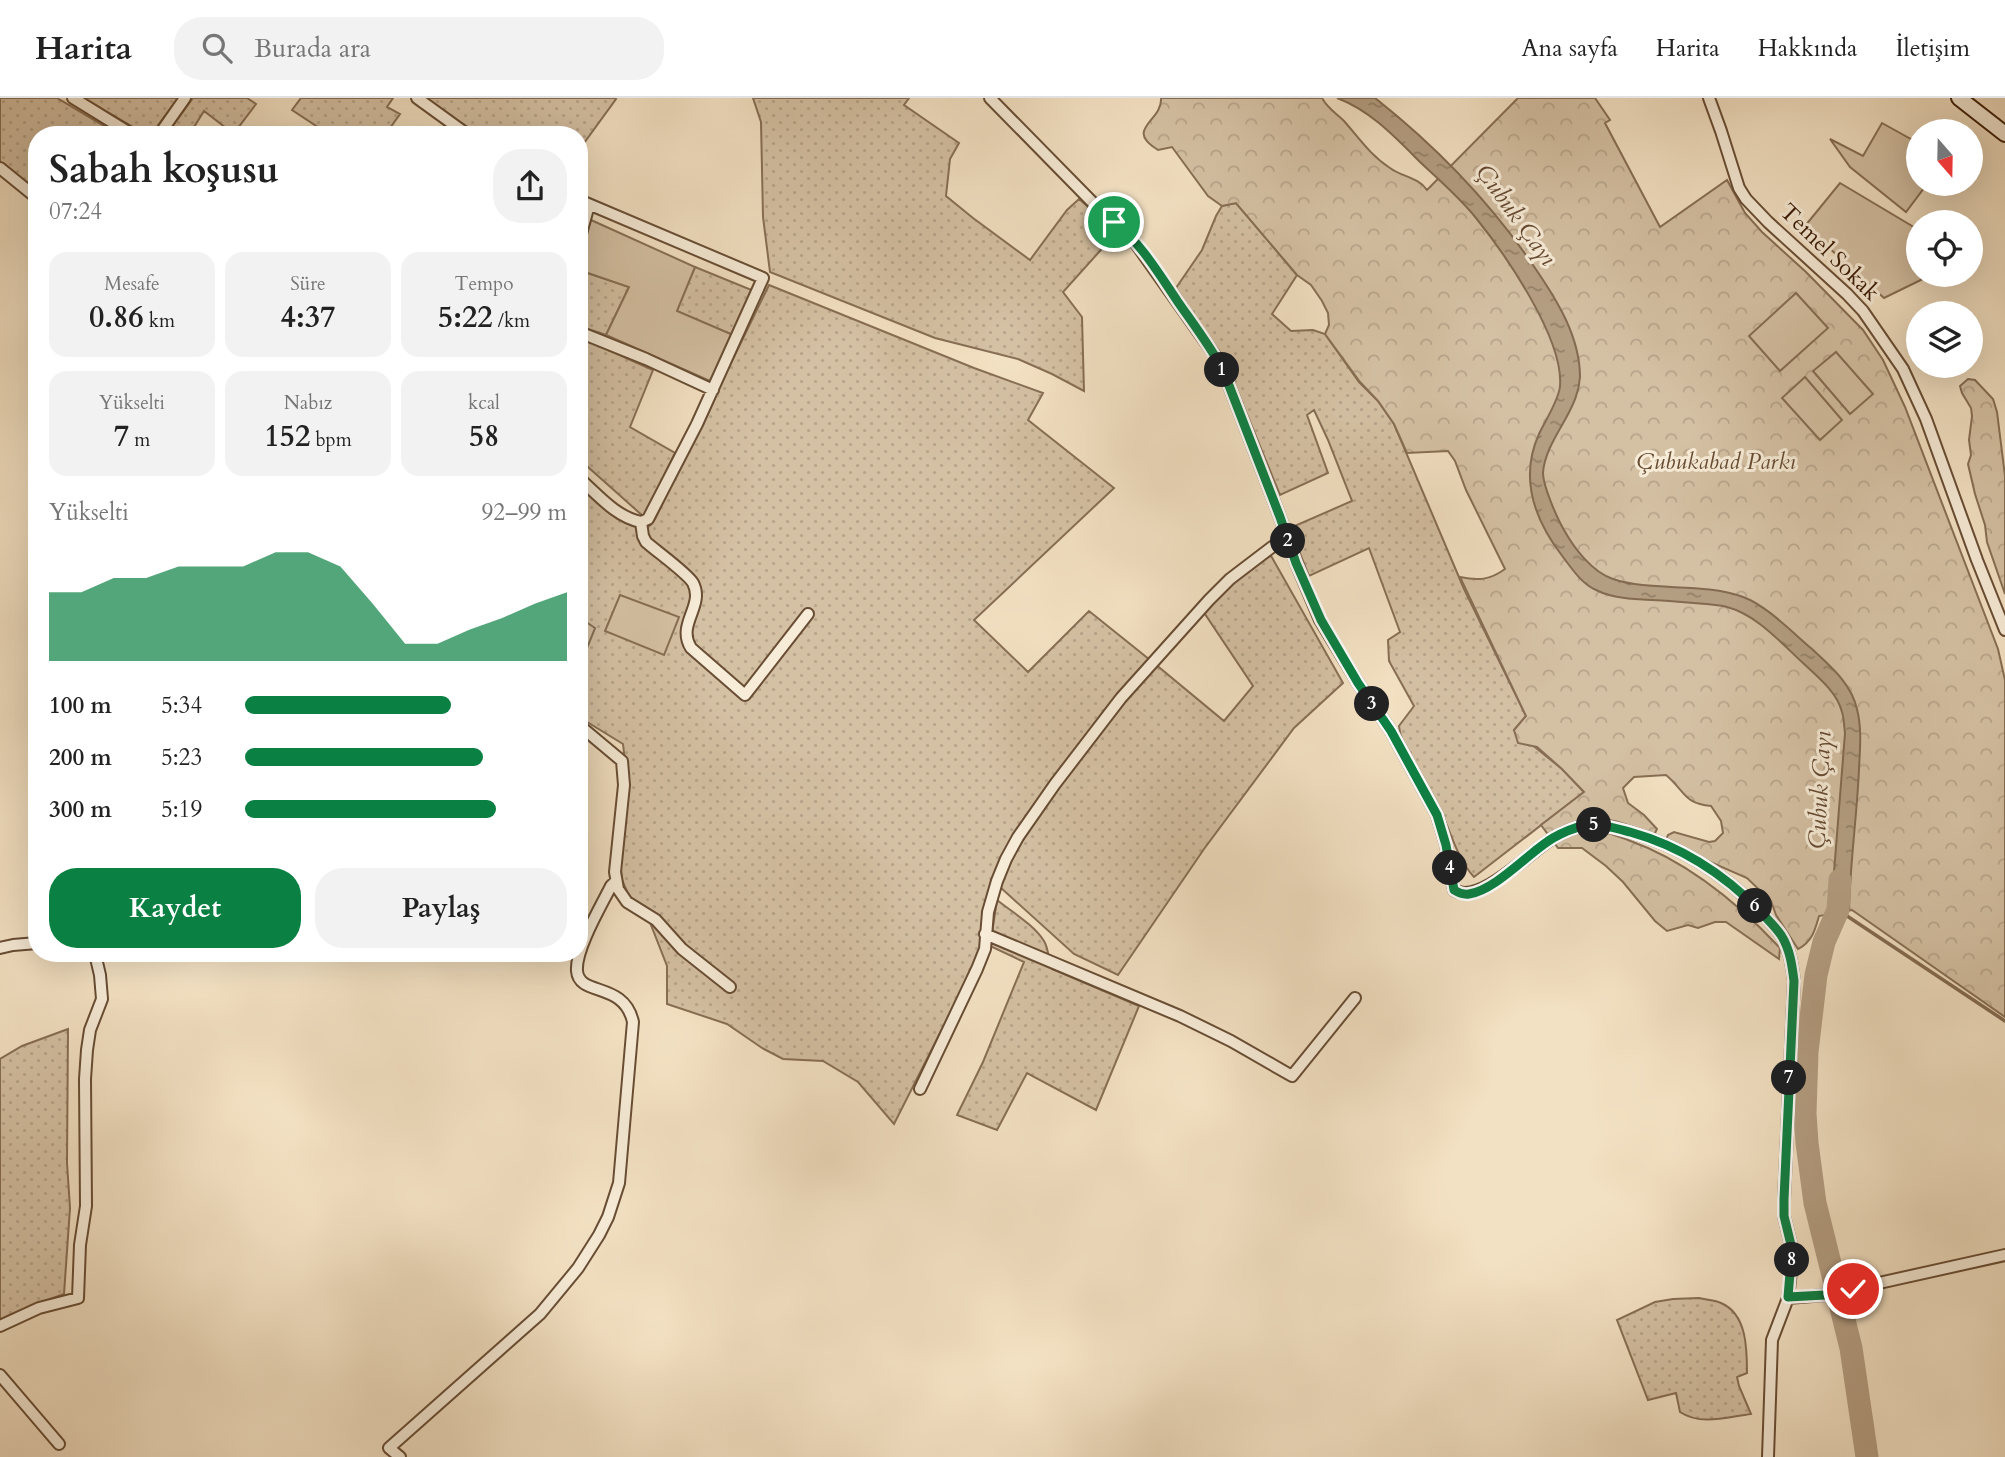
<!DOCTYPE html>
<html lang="tr">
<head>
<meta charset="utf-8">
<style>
	:root { --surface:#fff; --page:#f2f2f2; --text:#222; --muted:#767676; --line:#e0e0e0; --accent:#0b8043 }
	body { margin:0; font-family:Cardo,serif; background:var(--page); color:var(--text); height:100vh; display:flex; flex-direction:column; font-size:26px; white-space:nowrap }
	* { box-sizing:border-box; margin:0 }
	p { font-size:23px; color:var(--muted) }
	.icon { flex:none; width:38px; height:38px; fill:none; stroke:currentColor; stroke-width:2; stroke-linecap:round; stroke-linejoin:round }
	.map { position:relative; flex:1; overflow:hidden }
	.panel { position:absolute; left:28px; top:28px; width:560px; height:836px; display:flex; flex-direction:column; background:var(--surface); border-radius:28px; box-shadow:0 7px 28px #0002 }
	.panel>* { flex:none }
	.needle { width:46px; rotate:160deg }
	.tools { position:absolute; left:1906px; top:21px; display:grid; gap:14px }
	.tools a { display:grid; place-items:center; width:77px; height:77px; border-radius:50%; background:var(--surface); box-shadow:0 7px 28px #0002; font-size:35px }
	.pin { position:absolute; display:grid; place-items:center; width:60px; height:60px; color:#fff; margin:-30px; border:4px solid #fff; border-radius:50%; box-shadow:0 2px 7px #0007 }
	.km { position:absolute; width:35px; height:35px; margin:-18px; border-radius:50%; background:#222; color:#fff; font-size:19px; line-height:35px; text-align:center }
	.round { display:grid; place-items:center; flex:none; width:74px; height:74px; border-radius:28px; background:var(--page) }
	.overview { display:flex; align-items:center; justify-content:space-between; height:119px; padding:0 21px }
	h1 { font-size:38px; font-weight:700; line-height:52px }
	.metrics { display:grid; grid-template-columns:repeat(3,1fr); gap:10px; height:119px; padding:7px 21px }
	.metrics div { display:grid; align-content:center; border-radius:18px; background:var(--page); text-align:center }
	.metrics b { font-size:30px; font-weight:700 }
	.metrics small { font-size:19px; font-weight:400 }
	.metrics p { font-size:19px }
	.chart { height:196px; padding:14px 21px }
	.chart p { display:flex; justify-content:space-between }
	.chart svg { width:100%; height:126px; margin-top:7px; fill:var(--accent); opacity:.7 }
	.cta { display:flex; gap:14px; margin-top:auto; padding:14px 21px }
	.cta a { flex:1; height:80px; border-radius:28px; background:var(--accent); color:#fff; font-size:28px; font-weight:700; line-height:80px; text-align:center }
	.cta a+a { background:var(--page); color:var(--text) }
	ul { padding:0 21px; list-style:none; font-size:23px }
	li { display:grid; grid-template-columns:112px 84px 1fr; align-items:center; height:52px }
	li i { height:18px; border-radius:9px; background:var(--accent) }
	header { display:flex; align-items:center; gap:42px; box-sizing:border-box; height:98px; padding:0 35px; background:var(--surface); border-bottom:2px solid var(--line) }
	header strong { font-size:33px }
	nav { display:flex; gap:38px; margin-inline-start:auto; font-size:24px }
	.search { width:490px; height:63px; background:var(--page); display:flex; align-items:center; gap:18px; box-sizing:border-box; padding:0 24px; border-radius:28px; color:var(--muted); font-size:26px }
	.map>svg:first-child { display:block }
	.grass { fill:url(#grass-dots); stroke:#876e54; stroke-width:2 }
	.forest { fill:url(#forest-crowns); stroke:#876e54; stroke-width:2 }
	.garden { fill:#d4c0a3; stroke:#876e54; stroke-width:2 }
	.water { fill:url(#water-ripples); stroke:#836a50; stroke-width:2 }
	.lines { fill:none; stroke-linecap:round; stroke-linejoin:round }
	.stream { stroke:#836a50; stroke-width:3.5 }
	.river { stroke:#b49e82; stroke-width:23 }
	.minor-casing { stroke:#684d34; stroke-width:14 }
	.secondary-casing { stroke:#3a1c05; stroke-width:18 }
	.minor { stroke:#f7ecd8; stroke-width:10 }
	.secondary { stroke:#f7ecd8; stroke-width:14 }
	.route-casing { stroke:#fff; stroke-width:14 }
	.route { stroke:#0b8043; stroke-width:9 }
	.labels { text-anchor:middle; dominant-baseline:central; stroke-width:6; stroke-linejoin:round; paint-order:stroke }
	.street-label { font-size:23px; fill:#3a1c05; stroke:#f7ecd8 }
	.park-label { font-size:23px; font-style:italic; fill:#684d34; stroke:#f7ecd8 }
	.water-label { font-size:24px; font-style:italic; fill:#654a31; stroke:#f7ecd8 }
</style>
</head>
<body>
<header>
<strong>Harita</strong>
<div class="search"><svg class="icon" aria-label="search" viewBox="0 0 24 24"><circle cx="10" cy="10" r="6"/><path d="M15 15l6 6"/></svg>Burada ara</div>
<nav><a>Ana sayfa</a><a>Harita</a><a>Hakkında</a><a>İletişim</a></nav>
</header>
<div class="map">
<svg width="2005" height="1359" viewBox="0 0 2005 1359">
	<defs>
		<pattern id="grass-dots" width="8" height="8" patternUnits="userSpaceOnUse" patternTransform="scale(1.75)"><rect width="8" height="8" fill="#d4c0a3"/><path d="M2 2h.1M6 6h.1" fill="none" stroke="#b7a48b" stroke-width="1.8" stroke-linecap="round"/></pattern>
		<pattern id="forest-crowns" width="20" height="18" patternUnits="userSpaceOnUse" patternTransform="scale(1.75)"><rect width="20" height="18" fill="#d4c0a3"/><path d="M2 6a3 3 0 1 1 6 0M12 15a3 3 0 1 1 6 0" fill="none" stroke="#b7a48b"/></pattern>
		<pattern id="water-ripples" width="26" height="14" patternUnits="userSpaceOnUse" patternTransform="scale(1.75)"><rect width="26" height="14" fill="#b49e82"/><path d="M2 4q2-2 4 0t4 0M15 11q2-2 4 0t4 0" fill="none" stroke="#938068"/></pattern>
	</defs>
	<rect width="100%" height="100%" fill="#f3e1c3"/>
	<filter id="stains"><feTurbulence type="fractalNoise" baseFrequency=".00286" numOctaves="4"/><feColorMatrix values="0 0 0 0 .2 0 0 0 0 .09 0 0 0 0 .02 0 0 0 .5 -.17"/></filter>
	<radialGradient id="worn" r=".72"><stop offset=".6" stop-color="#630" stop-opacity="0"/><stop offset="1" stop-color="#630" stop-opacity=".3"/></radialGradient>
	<path class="grass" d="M0,0H57L119,37H37V93L0,64Z
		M83,0H178L151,37H147Z
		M193,0H247L256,6L235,34L238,37H222L226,30L204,13L189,37H166Z
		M301,0H393L387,9L400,16L385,37H330L292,12Z
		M425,0H614L616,1L579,52V37H479Z
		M753,0H909L904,7L959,45L950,61L946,98L973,120L1030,162L1067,112L1079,101L1112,129L1108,144L1063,194L1082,219L1084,293L1052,276L1018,261L935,240L770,174L763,119L761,24Z
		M1236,105L1297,177L1272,216L1291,233L1313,232L1325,236L1359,284L1378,303L1394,326L1464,491L1526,618L1514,632L1562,671L1584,694L1474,779C1458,762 1452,737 1442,716C1429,691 1402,656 1399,628L1414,608L1389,563L1388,542L1400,534L1369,450L1309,478L1290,430L1352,403L1328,342L1314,312L1307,317L1328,375L1280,397L1226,265L1176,190L1202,152L1216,118L1222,108Z
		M695,169L754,193L733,237L676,213Z
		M579,172L629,189L606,237L579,228Z
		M769,187L974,270L1043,295L1028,322L1114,390L974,522L1028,574L1089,513L1150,562L1001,763L980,856L894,1026L858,984L823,963L783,961L762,950L727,926L667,906V868L649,822L629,798L622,782L620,760L627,680L623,646L579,619V385C591,396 631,438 648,429C650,428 653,424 655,421Z
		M579,239L653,272L630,329L675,355L644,419L579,361Z
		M1270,456L1343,585L1294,630L1204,751L1118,877L1074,856L1000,789C1017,744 1046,707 1074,669C1100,634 1126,599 1155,566L1224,623L1253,588L1203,513L1228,486Z
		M997,802C1012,814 1034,827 1044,843C1049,851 1048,862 1052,871L1139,908L1096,1012L1027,975L997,1032L957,1017L983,964L1024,864L990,848Z
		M68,931L67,1065L70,1110L64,1196L42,1204L0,1224V961L22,948Z
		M1699,1200C1706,1202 1715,1202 1721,1205C1747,1216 1747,1251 1747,1275L1737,1279L1739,1288L1751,1316C1727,1319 1701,1328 1680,1314L1676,1295L1648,1302L1617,1222L1655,1204L1673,1201Z"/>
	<path class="forest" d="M1161,0H1322C1328,11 1336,15 1344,23C1359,40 1371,58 1390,70C1402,79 1418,79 1427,92L1518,0H1595L1610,22L1605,25L1660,129L1727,82L1745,115L1762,134L1806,174L1863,232L1883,262L1905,309L1998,551L2005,582V919L1852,812L1819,818C1815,832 1812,844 1798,851L1776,817L1771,803L1747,780L1665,744L1668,737L1674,734L1709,744L1715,743L1723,735L1721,723L1711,708C1684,706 1685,693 1666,677L1634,679L1623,690L1628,705L1644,717L1657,731L1654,737C1629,728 1604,714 1578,726C1572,729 1566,737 1561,742C1569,738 1577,733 1586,732C1600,731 1614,737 1628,742C1687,763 1738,805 1780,850L1779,861L1726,824H1715L1698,830L1688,827L1667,833L1655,823L1623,784L1606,768L1582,750H1558L1541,727L1584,694L1562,671L1537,649L1518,645L1514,632L1526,618L1460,479C1478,483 1490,482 1505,471L1466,392L1455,363L1448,353L1407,355L1394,326L1378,303L1360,284L1325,236L1329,227L1328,215L1322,203L1311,187L1297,177L1236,105L1222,108L1208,98L1172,49L1158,52C1123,31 1163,23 1161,0Z
		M1968,281L1975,282L1993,301L1997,314L2005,378V496L1987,444L1985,427L1975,396L1968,366L1971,357L1969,342L1972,318L1971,310L1962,295L1960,288Z"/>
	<path class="garden" d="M1882,25L1918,45V86H1927L1906,114L1850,69L1830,41L1863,58Z
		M1840,85L1912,128L1918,136V177H1931L1884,200L1805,128Z
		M591,122L695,169L677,213L733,237L710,283L606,237L629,189L579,172V158Z
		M1796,195L1828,230L1780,273L1749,238Z
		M1836,254L1873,296L1850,316L1813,273Z
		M1805,279L1842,322L1820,342L1782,300Z
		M620,497L679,519L664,557L605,533Z
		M579,519L595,530L581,565L579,564Z"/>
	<path class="water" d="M1337,0H1375C1437,49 1491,105 1535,170C1557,202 1580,239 1580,279C1579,295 1573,307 1566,320C1557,336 1544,356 1543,375C1543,388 1557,420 1564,432C1574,450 1592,474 1613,481C1652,494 1702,484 1743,499C1766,507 1793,535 1812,551C1831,569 1851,585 1857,611C1862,631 1860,650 1859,671C1857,718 1850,765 1849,812H1831L1845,635C1844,628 1844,620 1842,614C1837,594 1817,578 1803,565C1780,544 1757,517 1727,509C1720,507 1713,507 1706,506C1694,505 1681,504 1669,503C1645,501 1618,503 1596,492C1582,486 1572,471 1563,459C1535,423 1519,380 1539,336C1545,323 1559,302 1560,288C1564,241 1505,156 1476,120C1460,100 1439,82 1420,64C1396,40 1370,12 1337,0Z"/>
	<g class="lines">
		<path class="stream" d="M1838,812L2005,923"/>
		<path class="river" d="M1840,782L1838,812L1824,844L1816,877L1807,954L1805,1015L1807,1045L1815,1105L1851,1250L1867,1359"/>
		<g class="minor-casing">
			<path id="minor" d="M73,0L133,37
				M417,0L468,37
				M990,0L1099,111L1134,143L1214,256L1223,272L1280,419L1296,465L1320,522L1358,585L1391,633L1437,717L1446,747L1454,792C1479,808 1531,753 1553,740C1562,735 1573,730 1583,728C1598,725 1615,730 1630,734C1680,748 1723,775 1760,813C1767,821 1775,828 1781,837C1790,851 1792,867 1794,883L1784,1101V1118L1792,1151V1164L1788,1200L1772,1242L1768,1359
				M1709,0L1721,33L1739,90L1746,101L1768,124L1847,196L1863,213L1903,271L1926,321L1977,462L2005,532
				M159,37L185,0
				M0,70L37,100
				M579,102L763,180L697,326L648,421L641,424
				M579,143L589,107
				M579,234L646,261L713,292
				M579,380C598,397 616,419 641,424
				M641,424L643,438L646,444C656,453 687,475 693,485C705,508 676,526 691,550L745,597L808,516
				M579,627L622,663L624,687L615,774L618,791L627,804L656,822L682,851L730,889
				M985,836L1180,918L1231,943L1292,978L1355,900
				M0,850L13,847L37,845
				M920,991L977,871L985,851L988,814L997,783L1006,761L1018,739L1055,686L1121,600L1209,502L1230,481L1272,449
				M1788,1200L1825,1197L2005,1157
				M0,1228L39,1210L78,1200L80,1147L86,1108L85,981L87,952L90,932L102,901L100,877L95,856
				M0,1277L59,1346
				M400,1359L389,1350L540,1216L578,1170L599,1137L608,1119L619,1085L633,924C624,883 579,899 577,873C575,852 601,808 611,788L616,783"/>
		</g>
		<g class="secondary-casing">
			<path id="secondary" d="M1959,0L2005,36"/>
		</g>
		<use href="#minor" class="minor"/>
		<use href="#secondary" class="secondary"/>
	</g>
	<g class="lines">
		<g class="route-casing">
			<path id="route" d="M1114,124C1141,145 1159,176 1178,204C1194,227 1210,248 1223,272L1280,419L1296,465L1321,522L1358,585L1391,633L1437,717L1446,747L1454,792C1459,795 1463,797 1469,796C1496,792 1529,754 1553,740C1562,735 1573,730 1583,728C1598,725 1615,730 1630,734C1680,748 1723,775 1760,813C1767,821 1775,828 1781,837C1790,851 1792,867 1794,883L1784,1101V1118L1792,1151L1788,1199L1825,1197L1853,1191"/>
		</g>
		<use href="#route" class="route"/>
	</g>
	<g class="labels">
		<g class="street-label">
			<text transform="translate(1830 154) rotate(44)">Temel Sokak</text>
		</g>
		<g class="park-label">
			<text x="1716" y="363">Çubukabad Parkı</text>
		</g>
		<g class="water-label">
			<text transform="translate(1516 117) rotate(54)">Çubuk Çayı</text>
			<text transform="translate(1820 692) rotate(-87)">Çubuk Çayı</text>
		</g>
	</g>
	<rect width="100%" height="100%" filter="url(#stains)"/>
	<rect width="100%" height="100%" fill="url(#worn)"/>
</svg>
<div class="tools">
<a><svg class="needle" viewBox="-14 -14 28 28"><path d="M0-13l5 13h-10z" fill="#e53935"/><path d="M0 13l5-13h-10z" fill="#767676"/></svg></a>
<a><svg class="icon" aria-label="locate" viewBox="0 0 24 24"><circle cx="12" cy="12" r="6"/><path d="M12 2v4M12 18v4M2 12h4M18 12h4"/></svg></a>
<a><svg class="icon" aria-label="layers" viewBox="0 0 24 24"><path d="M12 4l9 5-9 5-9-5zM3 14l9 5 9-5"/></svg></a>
</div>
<div class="pin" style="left:1114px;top:124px;background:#1e9e55"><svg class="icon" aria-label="arrive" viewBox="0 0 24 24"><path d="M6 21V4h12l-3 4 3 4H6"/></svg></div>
<div class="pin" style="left:1853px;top:1191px;background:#d93025"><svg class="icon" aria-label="check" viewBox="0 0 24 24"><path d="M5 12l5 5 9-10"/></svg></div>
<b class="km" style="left:1222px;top:272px">1</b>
<b class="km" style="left:1288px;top:443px">2</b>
<b class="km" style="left:1372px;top:606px">3</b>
<b class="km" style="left:1450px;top:770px">4</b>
<b class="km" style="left:1594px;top:727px">5</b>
<b class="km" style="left:1755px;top:808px">6</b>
<b class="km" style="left:1789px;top:980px">7</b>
<b class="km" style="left:1792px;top:1162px">8</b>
<section class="panel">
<div class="overview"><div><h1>Sabah koşusu</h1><p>07:24</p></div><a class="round"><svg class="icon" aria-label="share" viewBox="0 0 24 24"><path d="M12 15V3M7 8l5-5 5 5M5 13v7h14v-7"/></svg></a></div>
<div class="metrics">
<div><p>Mesafe</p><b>0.86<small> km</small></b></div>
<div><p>Süre</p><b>4:37</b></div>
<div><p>Tempo</p><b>5:22<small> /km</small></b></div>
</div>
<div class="metrics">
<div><p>Yükselti</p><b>7<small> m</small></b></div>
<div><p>Nabız</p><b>152<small> bpm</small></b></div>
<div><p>kcal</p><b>58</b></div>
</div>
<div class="chart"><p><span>Yükselti</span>92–99 m</p>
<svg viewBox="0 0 160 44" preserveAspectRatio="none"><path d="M0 44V20L10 20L20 15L30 15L40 11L50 11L60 11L70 6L80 6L90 11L100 24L110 38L120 38L130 33L140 29L150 24L160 20V44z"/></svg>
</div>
<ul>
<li><b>100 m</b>5:34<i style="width:64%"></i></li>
<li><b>200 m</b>5:23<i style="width:74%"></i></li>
<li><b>300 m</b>5:19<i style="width:78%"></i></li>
</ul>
<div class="cta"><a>Kaydet</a><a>Paylaş</a></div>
</section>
</div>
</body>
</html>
